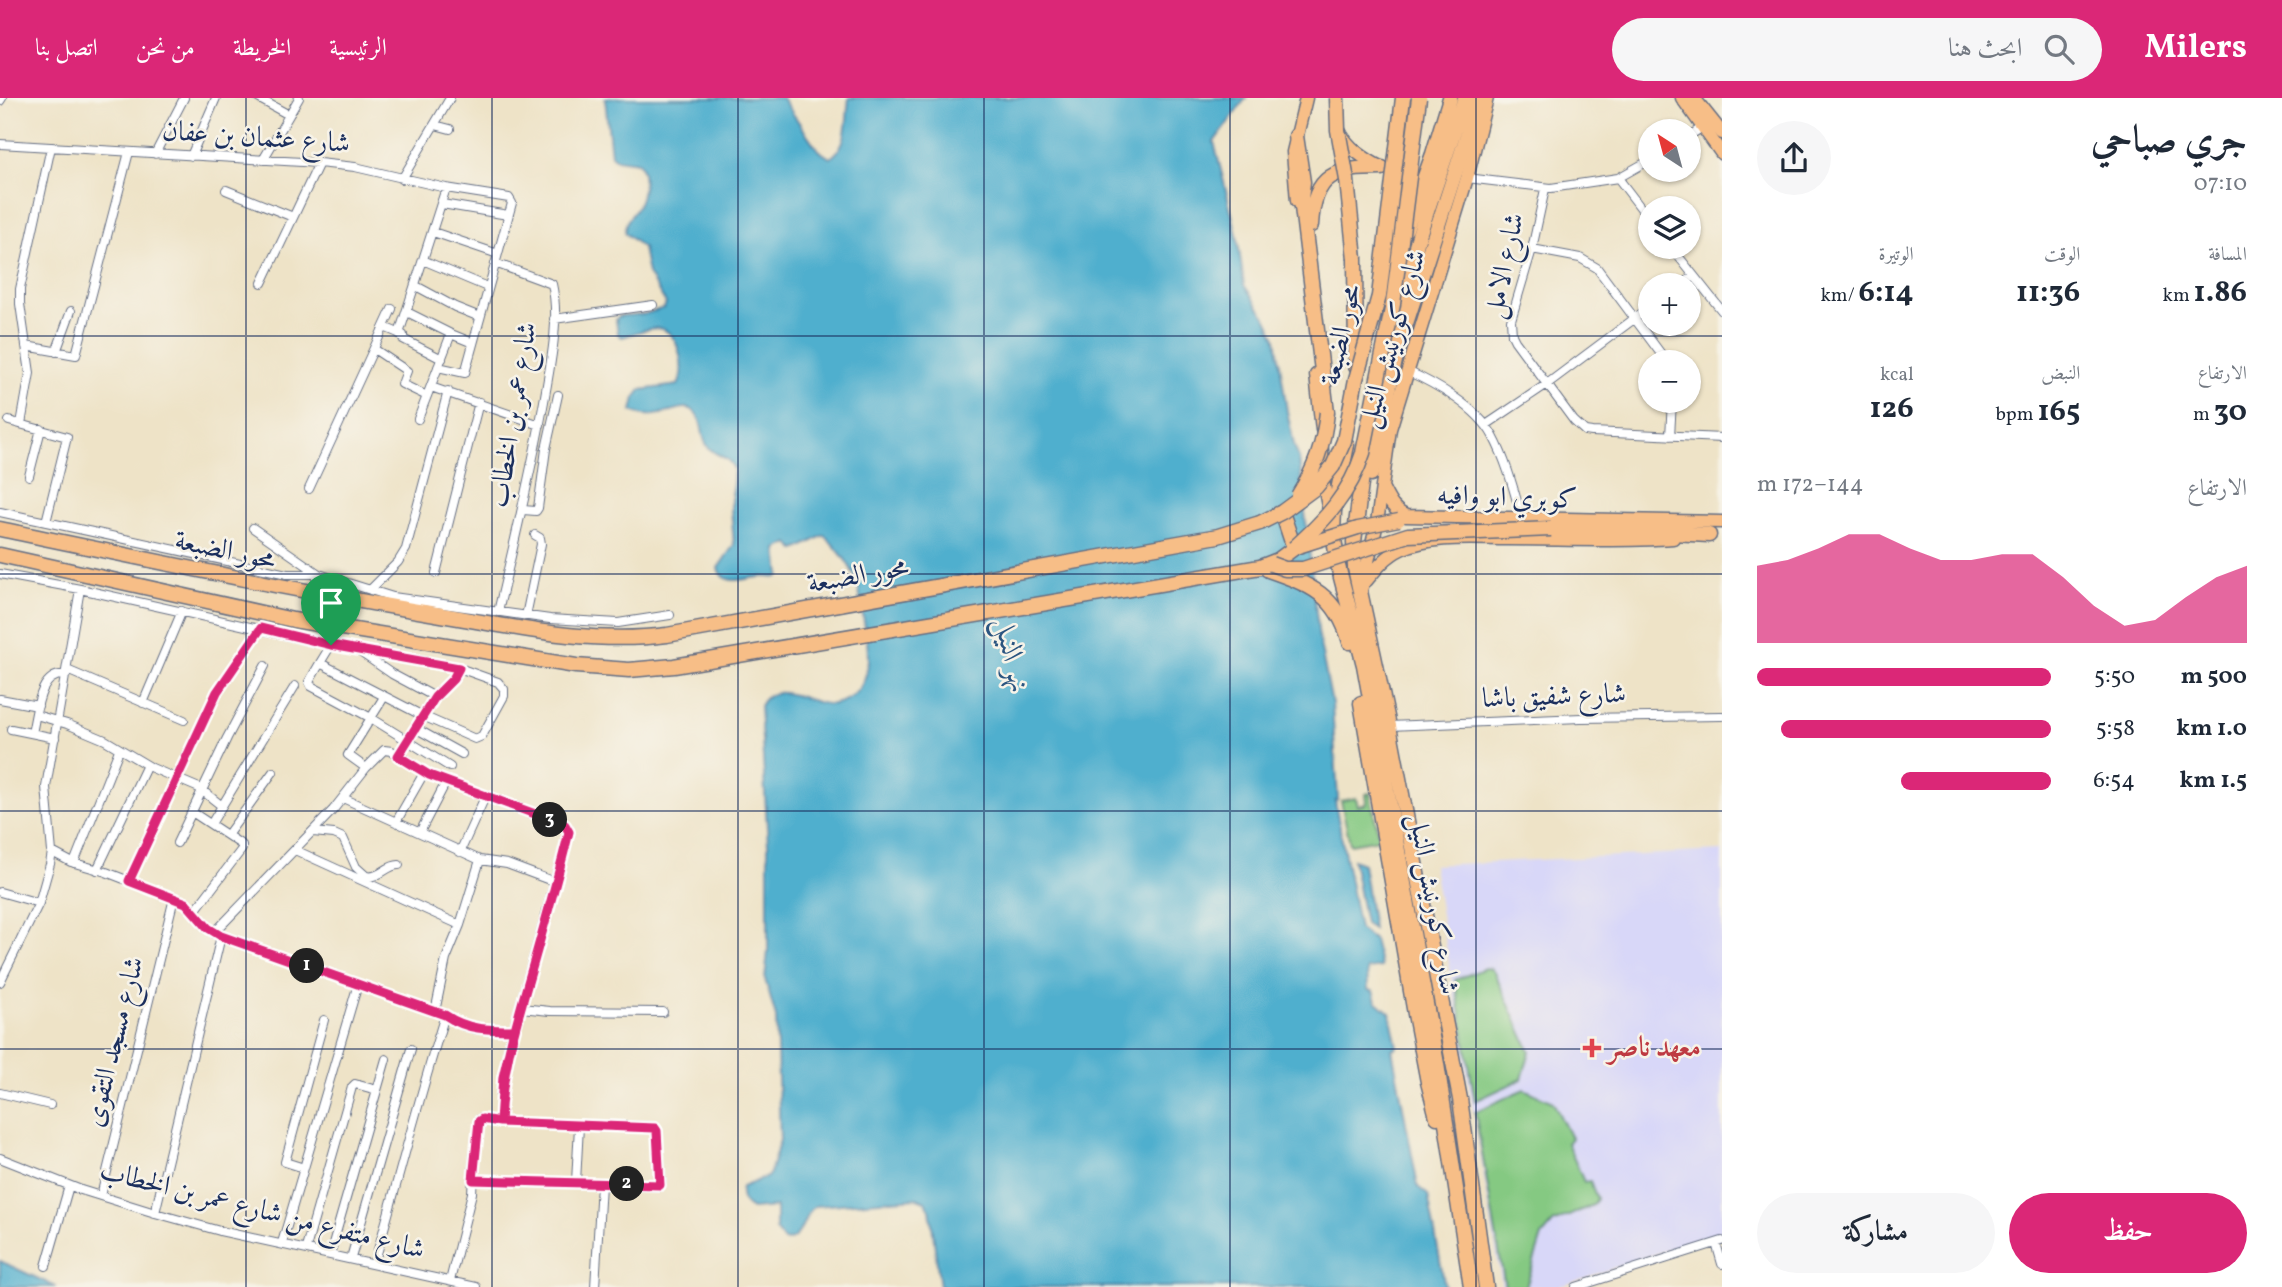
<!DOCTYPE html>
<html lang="ar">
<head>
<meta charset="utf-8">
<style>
	:root { --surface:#fff; --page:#f6f6f7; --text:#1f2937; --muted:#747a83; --accent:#db2777 }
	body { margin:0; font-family:Vollkorn,Amiri,serif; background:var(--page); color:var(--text); direction:rtl; height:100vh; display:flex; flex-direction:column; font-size:26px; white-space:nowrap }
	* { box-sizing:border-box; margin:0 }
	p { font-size:23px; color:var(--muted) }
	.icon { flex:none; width:38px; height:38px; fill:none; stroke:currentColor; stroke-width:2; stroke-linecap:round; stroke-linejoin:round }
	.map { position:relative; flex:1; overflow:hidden; direction:ltr }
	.drawer { display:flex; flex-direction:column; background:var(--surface); width:560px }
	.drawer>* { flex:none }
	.needle { width:46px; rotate:324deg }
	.buttons { position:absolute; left:1638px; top:21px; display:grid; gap:14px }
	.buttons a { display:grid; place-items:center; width:63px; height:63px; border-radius:50%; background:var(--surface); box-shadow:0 2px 5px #0004; font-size:35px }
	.pin { position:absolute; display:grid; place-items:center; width:60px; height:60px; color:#fff; margin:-72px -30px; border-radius:50% 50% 50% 0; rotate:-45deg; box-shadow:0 0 7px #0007 }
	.pin .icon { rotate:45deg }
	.km { position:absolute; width:35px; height:35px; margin:-18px; border-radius:50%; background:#222; color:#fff; font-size:19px; line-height:35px; text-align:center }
	.round { display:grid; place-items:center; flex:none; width:74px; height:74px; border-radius:37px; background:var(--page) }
	.summary { display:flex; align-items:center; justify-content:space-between; height:119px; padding:0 35px }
	h1 { font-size:38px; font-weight:700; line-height:52px }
	.figures { display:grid; grid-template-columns:repeat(3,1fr); gap:10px; height:119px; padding:7px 35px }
	.figures div { display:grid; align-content:center }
	.figures b { font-size:30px; font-weight:700 }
	.figures small { font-size:19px; font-weight:400 }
	.figures p { font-size:19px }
	.chart { height:196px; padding:14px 35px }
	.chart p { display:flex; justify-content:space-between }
	.chart svg { width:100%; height:126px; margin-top:7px; fill:var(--accent); opacity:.7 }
	.cta { display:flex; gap:14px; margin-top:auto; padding:14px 35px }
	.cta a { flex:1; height:80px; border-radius:42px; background:var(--accent); color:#fff; font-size:28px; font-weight:700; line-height:80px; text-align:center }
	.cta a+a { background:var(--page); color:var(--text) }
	ul { padding:0 35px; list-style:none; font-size:23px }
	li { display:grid; grid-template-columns:112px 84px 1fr; align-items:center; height:52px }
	li i { height:18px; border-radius:9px; background:var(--accent) }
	header { display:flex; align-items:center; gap:42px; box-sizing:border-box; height:98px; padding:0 35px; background:var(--accent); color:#fff }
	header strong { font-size:33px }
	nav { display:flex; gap:38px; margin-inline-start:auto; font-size:24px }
	.search { width:490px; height:63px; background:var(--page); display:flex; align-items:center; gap:18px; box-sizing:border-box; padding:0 24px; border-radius:38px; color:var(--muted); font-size:26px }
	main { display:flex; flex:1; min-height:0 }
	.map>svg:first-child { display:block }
	.built { fill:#d8d7f8 }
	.green { fill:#85c982; stroke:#507c70; stroke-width:2 }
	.water { fill:#50afce; stroke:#366f96; stroke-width:2 }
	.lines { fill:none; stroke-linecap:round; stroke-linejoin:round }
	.street-casing { stroke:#656e83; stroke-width:10 }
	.primary-casing { stroke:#656e83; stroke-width:15 }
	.highway-casing { stroke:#656e83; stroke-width:17 }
	.street { stroke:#fff; stroke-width:8 }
	.primary { stroke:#f7be87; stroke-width:12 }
	.highway { stroke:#f7be87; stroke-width:14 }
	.primary-bridge-casing { stroke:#656e83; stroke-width:15; stroke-linecap:butt }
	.highway-bridge-casing { stroke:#656e83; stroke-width:17; stroke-linecap:butt }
	.primary-bridge { stroke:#f7be87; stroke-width:12 }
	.highway-bridge { stroke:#f7be87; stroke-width:14 }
	.route-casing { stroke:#fff; stroke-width:14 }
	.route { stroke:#db2777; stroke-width:9 }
	.grid { fill:none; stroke:#1b2f5e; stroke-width:2; stroke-opacity:0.55 }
	.health-dot { fill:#e0444e; stroke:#f7f3e8; stroke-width:2.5 }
	.labels { text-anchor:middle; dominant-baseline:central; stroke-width:5; stroke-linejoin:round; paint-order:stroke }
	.street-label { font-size:28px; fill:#1b2f5e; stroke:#f7f3e8 }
	.health-label { font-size:28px; font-weight:bold; fill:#be3a42; stroke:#f7f3e8; text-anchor:start }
	.water-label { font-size:30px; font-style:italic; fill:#2b5580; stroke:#f7f3e8 }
</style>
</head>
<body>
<header>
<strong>Milers</strong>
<div class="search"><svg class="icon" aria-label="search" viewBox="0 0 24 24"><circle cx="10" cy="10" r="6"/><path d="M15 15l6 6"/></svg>ابحث هنا</div>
<nav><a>الرئيسية</a><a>الخريطة</a><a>من نحن</a><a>اتصل بنا</a></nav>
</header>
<main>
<section class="drawer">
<div class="summary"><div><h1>جري صباحي</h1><p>07:10</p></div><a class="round"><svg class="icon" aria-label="share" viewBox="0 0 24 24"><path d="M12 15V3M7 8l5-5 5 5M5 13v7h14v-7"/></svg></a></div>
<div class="figures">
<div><p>المسافة</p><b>1.86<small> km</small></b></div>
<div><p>الوقت</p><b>11:36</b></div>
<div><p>الوتيرة</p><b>6:14<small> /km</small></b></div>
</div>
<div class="figures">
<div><p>الارتفاع</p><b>30<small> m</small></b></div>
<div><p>النبض</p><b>165<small> bpm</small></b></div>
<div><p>kcal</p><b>126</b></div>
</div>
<div class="chart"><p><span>الارتفاع</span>144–172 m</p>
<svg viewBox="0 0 160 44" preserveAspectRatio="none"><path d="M0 44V17L10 15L20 11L30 6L40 6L50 11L60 15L70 15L80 13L90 13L100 21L110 31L120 38L130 36L140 28L150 21L160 17V44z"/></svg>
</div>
<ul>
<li><b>500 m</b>5:50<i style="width:100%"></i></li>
<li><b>1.0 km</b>5:58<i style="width:92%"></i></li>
<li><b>1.5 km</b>6:54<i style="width:51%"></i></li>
</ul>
<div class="cta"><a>حفظ</a><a>مشاركة</a></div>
</section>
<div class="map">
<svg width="1722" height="1189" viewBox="0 0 1722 1189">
	<rect width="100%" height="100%" fill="#f7f3e8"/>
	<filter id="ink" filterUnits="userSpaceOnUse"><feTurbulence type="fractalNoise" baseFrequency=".0143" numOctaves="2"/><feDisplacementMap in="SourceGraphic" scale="14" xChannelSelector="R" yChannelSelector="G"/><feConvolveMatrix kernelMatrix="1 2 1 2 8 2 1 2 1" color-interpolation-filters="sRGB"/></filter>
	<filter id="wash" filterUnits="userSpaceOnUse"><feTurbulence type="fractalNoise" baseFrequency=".00686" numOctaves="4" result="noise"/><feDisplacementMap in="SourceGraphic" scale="28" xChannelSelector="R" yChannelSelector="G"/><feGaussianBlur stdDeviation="1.57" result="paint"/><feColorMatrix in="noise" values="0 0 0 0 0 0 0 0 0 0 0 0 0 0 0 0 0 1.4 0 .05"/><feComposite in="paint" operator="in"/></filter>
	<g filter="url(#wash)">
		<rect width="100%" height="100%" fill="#eee3c7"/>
		<path class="built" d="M1722,753V1133L1558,1189H1502L1433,767Z"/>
		<path class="green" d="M1370,695L1379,741L1350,746L1341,703L1356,700L1358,708L1367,706L1366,696Z
			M1485,870L1491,871L1495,876L1530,953L1522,981L1475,1003L1455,882Z
			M1524,991L1553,1004L1571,1040L1567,1045L1584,1084L1590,1083L1597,1101L1593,1107L1553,1125L1542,1138L1526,1189H1505L1475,1014Z"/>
		<path class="water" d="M605,0H782L818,52L830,60C849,49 846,20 849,0H1246L1214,44L1237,137L1244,187L1267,221L1276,240L1287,313L1294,347L1299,361L1319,541L1332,606L1338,702L1335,703L1338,721L1359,831L1374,842L1381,869L1367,871L1368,892L1373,893L1376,903L1390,915L1397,949L1392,951L1418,1089L1428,1097L1445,1189H940L930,1111L925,1103L917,1100L815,1108C801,1118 804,1142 784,1143L776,1132V1109L752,1111C742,1106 739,1099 742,1089L767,1079L770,1075L780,1042L776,919L765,881L768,853V747L760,608C776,576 815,613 838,605C879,593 868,545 862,513C860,503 860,490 856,481C850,466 836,449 824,437L798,451L795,452L789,445L777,451L780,477L777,479C771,480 765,478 759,479C744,480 723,489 718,470L734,447L731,410L734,371C729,358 718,359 709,350C699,340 706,320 691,311C679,305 655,326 632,313L635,300L641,292L678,287C686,273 680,237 662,231C651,228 633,236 622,239L618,236L616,222L619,218L645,216L664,210L666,205L648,176L643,150L625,135C624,123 632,118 637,109C644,96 647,75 638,64L616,61L611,57Z
			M1353,762L1363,766L1373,831L1365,826Z
			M0,1163L56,1189H0Z"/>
	</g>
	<g filter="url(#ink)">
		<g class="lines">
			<g class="street-casing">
				<path id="street" d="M258,0L289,17
					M0,3L2,0
					M435,27L450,31
					M1689,38L1703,29
					M0,46L319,65L355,69L446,90L509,100L512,105L465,275L438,269
					M155,56L184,0
					M191,58L216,0
					M263,62L299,0
					M1467,80L1551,90L1618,80L1650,62
					M1618,80L1650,122
					M402,81L450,0
					M1545,91L1532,151L1511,222L1512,237L1515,243L1574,323L1585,333L1592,334L1722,340
					M226,92L293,119
					M442,106L508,117
					M433,134L498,156
					M1671,149L1722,213
					M1532,151L1580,160L1597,170L1667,264
					M425,163L487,189
					M495,165L552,186C560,221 551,263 545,298C532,371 515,442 498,514
					M262,185L319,65
					M1681,187L1694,178
					M416,188L455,209L480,219
					M407,214L451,236L473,245
					M554,221L653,207
					M384,229L403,237V241L442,261
					M399,236L446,90
					M26,248L76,257L129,54
					M374,251L407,273L402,286L427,298
					M56,254L71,213
					M1407,273C1436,286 1477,309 1493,338C1507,364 1514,393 1522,421
					M431,289L540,327
					M418,321L451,236
					M9,323L67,339L46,424
					M21,326L30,275L20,206V191L51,49
					M1486,327L1547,286L1650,209
					M1670,338L1672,303
					M29,378L41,331
					M309,391L392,211
					M523,412L536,413L538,410L546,351L558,297
					M0,414L287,476H316
					M253,430L319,476L393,499L550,521L618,525L670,517
					M436,475L479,304
					M0,476L80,491L331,547L459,570L498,584L504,591V598L482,638L475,641L423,618L320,565L331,547
					M370,492L398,464L406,451L448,293
					M526,518L541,446L540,440L535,437
					M357,552L392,576L435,599
					M320,565L309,584L311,588L371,620L450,669
					M67,572L184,622
					M0,601L38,608
					M143,605L182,513
					M36,617L67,626L105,642L152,670L199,690L222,708
					M1389,628L1581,620L1722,618
					M415,630L462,656
					M11,631L55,640
					M32,635C37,615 38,574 66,577
					M398,658L435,599L453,581L459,570
					M366,670L348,657L384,599
					M343,700L480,762L507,766L555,784
					M192,714L242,747V751L194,814
					M396,724L424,675
					M211,726L295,588
					M313,734L334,736L343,740L356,769L366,778C380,781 386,767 399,767
					M420,734L446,684
					M228,736L273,674
					M177,745L227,640L265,568
					M295,752L460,827L446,861L435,914
					M52,754L71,764L106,774L186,805L208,830L221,838L445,917L465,928L476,931L514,932
					M460,754L485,699
					M74,765L119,652
					M97,772L147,667
					M129,783L217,594L261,530
					M0,794L39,805
					M460,827L480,762
					M214,835L333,712L366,670L384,652L392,653L429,677L564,727L568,731V737L509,949L501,994V1024
					M0,884L39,805L50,766L52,754L46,689L80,491
					M521,910L550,913L663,914
					M0,995L50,1007
					M0,1060L81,1092L155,1115L220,1133L476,1189
					M304,1070L285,1064L324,922
					M576,1084L579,1028
					M101,1098L174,800
					M155,1115L221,838
					M282,1145L358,886
					M1716,1145L1722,1166
					M306,1150L352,989L355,986L377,992
					M330,1156L386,961
					M351,1160L411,951
					M374,1166C398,1083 419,999 445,917
					M46,1168L69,1088
					M450,1183L472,1095L474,1061L480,1021L535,1026L653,1029L657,1033L661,1085L659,1088L473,1082
					M595,1189L601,1086
					M1576,1189L1722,1143"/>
			</g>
			<g class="primary-casing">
				<path id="primary" d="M1682,0L1722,56
					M1694,0L1722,35
					M1339,32C1347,50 1365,61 1382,70
					M1297,103L1293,54L1306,0
					M1316,277L1322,332
					M1322,351L1323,383L1331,423
					M1383,391C1389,403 1393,412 1406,418L1722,424
					M1366,483C1376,471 1386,458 1401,451C1433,437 1474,441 1507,441C1563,441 1618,444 1673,440
					M1360,497L1377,425L1390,331L1467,80L1487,0"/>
			</g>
			<g class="highway-casing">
				<path id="highway" d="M1296,38L1303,84L1301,101L1327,314
					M1311,127C1314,75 1336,70 1382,70
					M1406,131L1433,56L1450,0
					M1355,161L1356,268
					M1391,241L1419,137L1465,0
					M1347,347L1334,413L1333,434L1338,468L1364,567L1413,835L1437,966L1471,1189
					M1364,360L1354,444L1355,470L1389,628L1460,1001L1486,1189
					M1371,376L1397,253L1471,26L1475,0
					M0,431C145,461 290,492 436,516C514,529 589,547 667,537L1218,438L1260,425
					M1551,431H1599L1709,437
					M0,457L293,522L576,568L629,572L674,568L1260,469L1278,462L1294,450L1282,414
					M1268,472C1311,487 1336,496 1350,544
					M1361,605L1415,916L1428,984L1437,1019"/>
			</g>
			<use href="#street" class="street"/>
			<use href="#primary" class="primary"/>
			<use href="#highway" class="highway"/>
			<g class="primary-bridge-casing">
				<path id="primary-bridge" d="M1295,450L1358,430L1399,422"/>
			</g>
			<g class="highway-bridge-casing">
				<path id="highway-bridge" d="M1337,0L1338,32L1347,82L1355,161
					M1298,398C1315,371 1324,346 1327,314
					M1260,425L1282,414L1316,389L1333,368L1344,343L1356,281L1379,198L1403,0
					M1294,450C1325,422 1350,396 1363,355L1393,206L1419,0
					M1271,466L1285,471H1303L1408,437L1551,431"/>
			</g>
			<use href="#primary-bridge" class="primary-bridge"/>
			<use href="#highway-bridge" class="highway-bridge"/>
		</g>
	</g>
	<g class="lines" filter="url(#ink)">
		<g class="route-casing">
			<path id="route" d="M331,547L261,530L217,594L129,783L186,805L208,830L221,838L445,917C467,932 488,932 514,932L503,979L500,1024L655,1030L657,1033L660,1087L473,1082L479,1023L482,1021L500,1024C502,972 515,930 529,881C543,832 557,783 569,734L565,727L429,677L398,658L435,599L453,581L459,570L331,547"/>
		</g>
		<use href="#route" class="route"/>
	</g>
	<path class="grid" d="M246,0V1189M492,0V1189M738,0V1189M984,0V1189M1230,0V1189M1476,0V1189M0,238H1722M0,476H1722M0,713H1722M0,951H1722"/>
	<path class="health-dot" d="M1588.5 939.5h7v7h7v7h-7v7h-7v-7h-7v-7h7z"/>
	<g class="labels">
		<g class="street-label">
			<text transform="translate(256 40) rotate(4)">شارع عثمان بن عفان</text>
			<text transform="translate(1505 168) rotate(-78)">شارع الامل</text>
			<text transform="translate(1342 237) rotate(-77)">محور الضبعة</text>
			<text transform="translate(1393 241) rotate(-74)">شارع كورنيش النيل</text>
			<text transform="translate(514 317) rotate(-81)">شارع عمر بن الخطاب</text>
			<text transform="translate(1507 400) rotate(2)">كوبري ابو وافيه</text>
			<text transform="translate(225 453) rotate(12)">محور الضبعة</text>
			<text transform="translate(858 478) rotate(-10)">محور الضبعة</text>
			<text transform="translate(1554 599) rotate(-2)">شارع شفيق باشا</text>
			<text transform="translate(1433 806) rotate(80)">شارع كورنيش النيل</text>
			<text transform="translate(115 944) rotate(-76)">شارع مسجد التقوى</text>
			<text transform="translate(262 1113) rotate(14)">شارع متفرع من شارع عمر بن الخطاب</text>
		</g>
		<g class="health-label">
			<text x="1608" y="950">معهد ناصر</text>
		</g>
		<g class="water-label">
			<text transform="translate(1011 557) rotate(77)">نهر النيل</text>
		</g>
	</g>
</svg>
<div class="buttons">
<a><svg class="needle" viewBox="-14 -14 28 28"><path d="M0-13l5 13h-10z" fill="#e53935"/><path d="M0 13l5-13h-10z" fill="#747a83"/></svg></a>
<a><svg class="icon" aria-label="layers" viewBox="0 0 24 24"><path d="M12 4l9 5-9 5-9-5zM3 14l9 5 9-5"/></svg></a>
<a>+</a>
<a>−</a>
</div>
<div class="pin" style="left:331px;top:547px;background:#1e9e55"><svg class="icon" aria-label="arrive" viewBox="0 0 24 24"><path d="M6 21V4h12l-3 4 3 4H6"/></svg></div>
<b class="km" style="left:307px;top:868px">1</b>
<b class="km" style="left:627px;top:1086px">2</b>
<b class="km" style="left:550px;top:722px">3</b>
</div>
</main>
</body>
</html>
